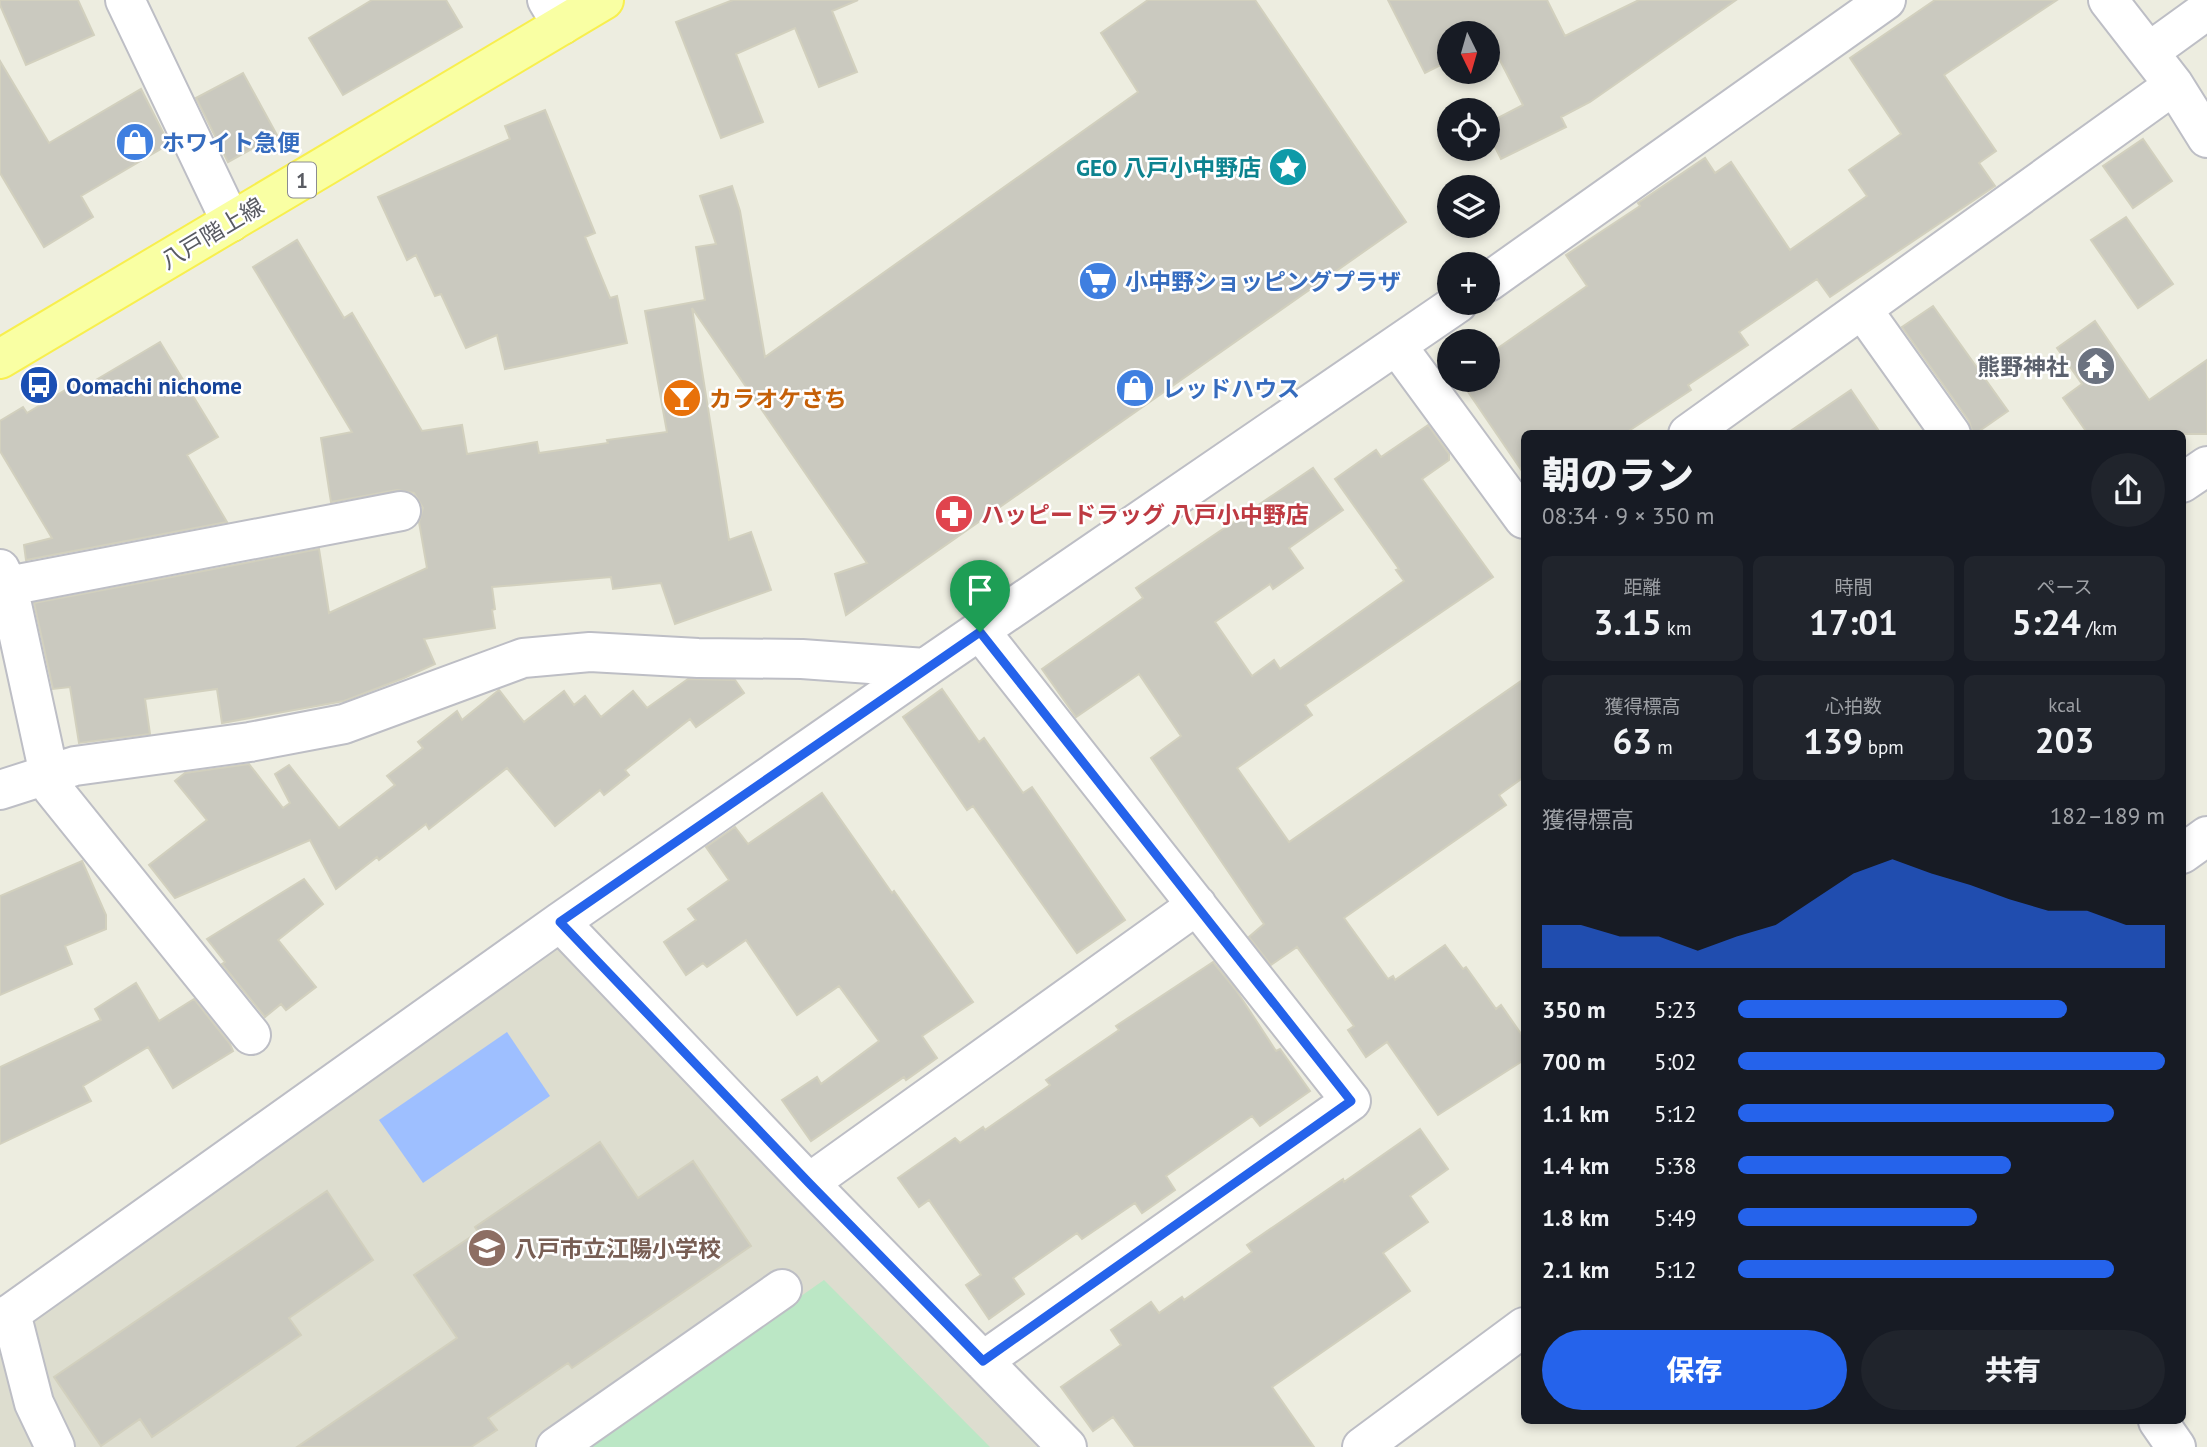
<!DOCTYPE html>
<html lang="ja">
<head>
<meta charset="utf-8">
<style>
	:root { --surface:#171b24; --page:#20242c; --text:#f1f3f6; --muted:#9ea1a6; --accent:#2563eb }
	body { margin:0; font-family:"PT Sans","Noto Sans JP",sans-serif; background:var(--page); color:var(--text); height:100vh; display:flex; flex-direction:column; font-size:26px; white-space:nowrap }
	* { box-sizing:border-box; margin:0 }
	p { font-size:23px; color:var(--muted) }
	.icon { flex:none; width:38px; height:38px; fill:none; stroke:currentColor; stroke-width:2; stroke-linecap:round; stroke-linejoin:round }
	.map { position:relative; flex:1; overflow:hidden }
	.drawer { position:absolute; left:1521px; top:430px; width:665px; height:994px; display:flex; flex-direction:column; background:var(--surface); border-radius:10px; box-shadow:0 4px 10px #0003 }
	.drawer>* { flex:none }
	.needle { width:46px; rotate:175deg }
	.buttons { position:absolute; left:1437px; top:21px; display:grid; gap:14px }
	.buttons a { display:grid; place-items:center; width:63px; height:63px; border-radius:50%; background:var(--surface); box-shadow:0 4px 10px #0003; font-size:35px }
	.pin { position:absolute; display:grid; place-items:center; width:60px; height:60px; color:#fff; margin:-72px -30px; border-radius:50% 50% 50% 0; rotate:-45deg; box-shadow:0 0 7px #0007 }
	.pin .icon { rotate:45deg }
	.round { display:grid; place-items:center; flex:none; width:74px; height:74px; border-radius:37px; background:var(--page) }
	.overview { display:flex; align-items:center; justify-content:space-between; height:119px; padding:0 21px }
	h1 { font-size:38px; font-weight:800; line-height:52px }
	.metrics { display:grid; grid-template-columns:repeat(3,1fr); gap:10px; height:119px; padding:7px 21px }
	.metrics div { display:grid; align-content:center; border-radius:10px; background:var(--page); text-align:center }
	.metrics b { font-size:35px; font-weight:800 }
	.metrics small { font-size:19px; font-weight:400 }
	.metrics p { font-size:19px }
	.chart { height:196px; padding:14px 21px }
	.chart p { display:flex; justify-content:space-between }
	.chart svg { width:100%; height:126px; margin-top:7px; fill:var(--accent); opacity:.7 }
	.button { display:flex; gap:14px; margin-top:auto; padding:14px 21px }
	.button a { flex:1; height:80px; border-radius:42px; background:var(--accent); color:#fff; font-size:28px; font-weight:800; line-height:80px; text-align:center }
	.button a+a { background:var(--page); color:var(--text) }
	ul { padding:0 21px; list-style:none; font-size:23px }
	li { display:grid; grid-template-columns:112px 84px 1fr; align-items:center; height:52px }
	li i { height:18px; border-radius:9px; background:var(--accent) }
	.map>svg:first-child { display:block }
	.education { fill:#ddddcf }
	.green { fill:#bbe7c5 }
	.water { fill:#9ebfff }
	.building { fill:#cac9bf; stroke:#d2d0be; stroke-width:2 }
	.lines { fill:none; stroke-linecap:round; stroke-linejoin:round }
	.minor-casing { stroke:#bdbec5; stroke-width:42 }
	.major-casing { stroke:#f8ef4e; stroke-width:42 }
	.minor { stroke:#fff; stroke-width:38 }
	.major { stroke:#f9ffa3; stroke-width:38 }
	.route-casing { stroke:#fff; stroke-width:14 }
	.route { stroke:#2563eb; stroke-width:9 }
	.labels { text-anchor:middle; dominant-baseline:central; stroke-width:5; stroke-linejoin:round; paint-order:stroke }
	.shield { fill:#fff; stroke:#8b8c91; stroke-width:2 }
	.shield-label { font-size:21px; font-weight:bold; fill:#595b62 }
	.shop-label { font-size:23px; font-weight:bold; fill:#366cbe; stroke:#fff; text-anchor:start }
	.culture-label { font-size:23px; font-weight:bold; fill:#0d838f; stroke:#fff; text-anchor:end }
	.street-label { font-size:23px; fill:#595b62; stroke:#fff }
	.worship-label { font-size:23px; font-weight:bold; fill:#5b616d; stroke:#fff; text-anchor:end }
	.transit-label { font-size:23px; font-weight:bold; fill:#164399; stroke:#fff; text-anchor:start }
	.food-label { font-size:23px; font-weight:bold; fill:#c56008; stroke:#fff; text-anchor:start }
	.health-label { font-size:23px; font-weight:bold; fill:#be3a42; stroke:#fff; text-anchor:start }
	.education-label { font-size:23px; font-weight:bold; fill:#785e54; stroke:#fff; text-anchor:start }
</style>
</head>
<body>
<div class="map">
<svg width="2207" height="1447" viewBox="0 0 2207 1447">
	<rect width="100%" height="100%" fill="#edede0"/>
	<path class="education" d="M560,922L1067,1447H0V1321Z"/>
	<path class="green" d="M824,1280L990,1447H585Z"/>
	<path class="water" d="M507,1032L550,1096L423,1183L379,1120Z"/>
	<path class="building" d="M0,0H78L94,35L26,65L0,5Z
		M372,0H446L462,27L343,95L309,38Z
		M733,0H858L832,11L857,72L819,87L795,28L736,54L763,122L721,138L676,22Z
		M1148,0H1255L1406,222L846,615L835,574L867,563L692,308L729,540L751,532L771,590L675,624L661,583L613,589L611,577L492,587L495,609L492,610L495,628L424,639L435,664L404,678L344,701L222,723L217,689L145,699L150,734L79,743L70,687L53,689L34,603L319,549L329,613L427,568L419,522L423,508L414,493L397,490L331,502L321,438L352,432L253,267L297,240L344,318L352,313L422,431L462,425L467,454L537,442L539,453L608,443L607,440L667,432L645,311L705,300L696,247L716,244L700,196L732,186L740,211L765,357L1138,92L1101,33Z
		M1388,0H1547L1565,36L1639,0H1736L1590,102L1561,117L1566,127L1501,159L1488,133V123L1523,105L1490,41L1488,42V33H1449V61L1425,73Z
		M1935,0H2057L1944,75L1996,151L1979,163L1995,186L1830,297L1817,279L1739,332L1748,345L1688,385L1691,390L1624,434H1524V474L1460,380H1488V355L1587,286L1566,255L1640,206L1638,203L1705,158L1715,173L1731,162L1790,250L1867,196L1849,170L1901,134L1850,58Z
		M0,61L49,143L141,89L169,144L81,196L93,217L44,247L0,173Z
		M243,73L277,135L228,162L196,98Z
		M545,110L595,233L585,237L610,298L617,296L627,343L505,369L497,335L466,348L441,294L435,296L416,255L407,260L378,197L510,139L505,126Z
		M2143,139L2172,181L2133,208L2103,166Z
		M2126,217L2173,284L2138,308L2091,240Z
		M1933,306L2008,411L1975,434H1973L1969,421L1902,327Z
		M2095,321L2149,400L2207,360V434H2088L2063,398L2082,384L2057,348Z
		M160,342L218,437L187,455L227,522L26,560L24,545L52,538L0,451V421L23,407L27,413L80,381L84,387Z
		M1851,390L1881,434H1786Z
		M1428,425L1449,454V460L1422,479L1493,577L1305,705L1312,715L1237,768L1289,842L1524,679V777L1499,795L1506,805L1344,918L1388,979L1393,976L1395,980L1445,945L1463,969L1466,967L1496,1009L1501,1005L1524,1038V1060L1438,1115L1387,1042L1366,1057L1348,1030L1354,1026L1297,947L1271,965L1249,937L1264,924L1151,758L1181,736L1139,674L1076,717L1042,669L1143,598L1136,588L1313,468L1343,510L1289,548L1303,568L1273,589L1270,584L1215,622L1252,676L1274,660L1280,669L1404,581L1396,570L1399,569L1335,479L1376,450L1381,457Z
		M688,679L735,680L744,693L696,727L690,719L625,770L629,775L604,795L600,790L555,826L507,768L429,829L426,824L379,860L377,857L336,889L310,840L175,898L149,865L207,820L175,781L185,773L249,764L283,808L290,803L275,774L289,765L339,828L395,785L387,776L423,748L418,742L457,711L462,720L499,690L524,722L564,691L574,705L585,696L601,717L633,691L647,708Z
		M942,689L979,742L984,738L1023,793L1032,787L1125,920L1077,953L973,806L967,810L903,717Z
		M822,793L892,893L894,891L973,1002L922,1036L937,1058L906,1080L904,1077L811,1141L782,1100L817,1077L821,1084L879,1041L839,986L797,1015L746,940L707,967L703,963L686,975L664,942L696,920L688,909L729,880L706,847L735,827L748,844Z
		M82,861L106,915V929L65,946L72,964L0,995V896Z
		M304,879L323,904L278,940L316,987L286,1010L281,1004L265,1017L222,964L225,962L207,939Z
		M1213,962L1236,990L1276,1051L1280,1049L1310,1091L1260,1126L1252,1116L1166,1176L1175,1190L1142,1213L1135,1203L1082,1239L1077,1233L1013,1278L1024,1294L989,1319L966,1285L981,1275L929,1200L919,1207L898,1178L955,1138L960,1143L983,1127L985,1130L1050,1085L1046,1080L1119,1030L1116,1026Z
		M136,983L159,1021L194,999L230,1044L233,1051L173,1088L148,1047L83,1086L91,1101L0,1144V1067L101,1020L95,1009Z
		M1420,1129L1448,1169L1410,1196L1428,1222L1383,1253L1410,1291L1272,1387L1314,1447H1135L1113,1417L1093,1431L1061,1387L1121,1345L1111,1330L1151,1302L1159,1313L1182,1297L1184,1300L1252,1252L1247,1245L1343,1179L1344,1182Z
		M600,1142L638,1198L693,1161L751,1246L572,1368L568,1363L488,1418L497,1430L471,1447H297L457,1338L414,1275L478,1232L475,1227Z
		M327,1191L373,1260L289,1318L301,1335L152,1437L140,1419L101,1446L54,1377Z"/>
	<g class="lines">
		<g class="minor-casing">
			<path id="minor" d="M125,0L231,222
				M547,0L562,25
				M2108,0L2174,85L2207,138
				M2149,52L2207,10
				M1488,282L1886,0
				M1862,309L1951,434
				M1397,346L1524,519
				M1688,434L2174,85
				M2182,483L2207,466
				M0,569L8,586L52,788L251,1035
				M8,586L401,511
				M980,631L1351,1101L983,1361
				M0,790L75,766L250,742L344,724L523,658L590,652L698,658L802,659L925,668
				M2182,854L2207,836
				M560,922L809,1183L1067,1447
				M809,1183L1197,905
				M11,1313L34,1403L55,1447
				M0,1321L560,922L925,668L1458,303
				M2158,1421L2176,1447
				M556,1447L782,1289
				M1362,1447L1524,1327"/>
		</g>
		<g class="major-casing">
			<path id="major" d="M0,359L604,0"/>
		</g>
		<use href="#minor" class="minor"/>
		<use href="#major" class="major"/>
	</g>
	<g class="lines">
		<g class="route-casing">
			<path id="route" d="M980,632L1351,1101L983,1361L809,1183L560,922Z"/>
		</g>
		<use href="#route" class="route"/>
	</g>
	<defs>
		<g id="shop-disc" transform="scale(2.0125)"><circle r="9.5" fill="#3f7fe0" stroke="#fff"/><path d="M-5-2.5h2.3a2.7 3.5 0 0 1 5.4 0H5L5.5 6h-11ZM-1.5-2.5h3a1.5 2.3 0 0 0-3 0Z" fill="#fff"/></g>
		<g id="sight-disc" transform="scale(2.0125)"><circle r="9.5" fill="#0f9aa8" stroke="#fff"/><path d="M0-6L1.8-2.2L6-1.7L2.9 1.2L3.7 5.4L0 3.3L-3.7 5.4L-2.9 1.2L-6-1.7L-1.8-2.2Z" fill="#fff"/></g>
		<g id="supermarket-disc" transform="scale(2.0125)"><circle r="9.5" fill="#3f7fe0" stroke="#fff"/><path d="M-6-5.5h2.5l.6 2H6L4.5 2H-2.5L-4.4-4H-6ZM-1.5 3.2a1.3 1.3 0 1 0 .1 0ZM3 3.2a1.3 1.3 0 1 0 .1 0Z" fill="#fff"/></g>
		<g id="temple-disc" transform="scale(2.0125)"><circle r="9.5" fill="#6b7280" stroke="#fff"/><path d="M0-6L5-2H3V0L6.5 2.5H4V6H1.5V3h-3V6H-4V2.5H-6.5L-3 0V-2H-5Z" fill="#fff"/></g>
		<g id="bus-disc" transform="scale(2.0125)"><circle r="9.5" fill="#1a4fb4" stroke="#fff"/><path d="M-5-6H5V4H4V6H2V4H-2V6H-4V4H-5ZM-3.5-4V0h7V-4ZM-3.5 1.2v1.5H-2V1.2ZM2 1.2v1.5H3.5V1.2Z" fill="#fff"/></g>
		<g id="bar-disc" transform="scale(2.0125)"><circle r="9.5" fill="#e8710a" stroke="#fff"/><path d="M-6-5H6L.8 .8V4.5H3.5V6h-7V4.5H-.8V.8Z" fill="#fff"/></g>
		<g id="pharmacy-disc" transform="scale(2.0125)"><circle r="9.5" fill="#e0444e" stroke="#fff"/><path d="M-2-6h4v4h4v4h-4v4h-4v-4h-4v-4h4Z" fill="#fff"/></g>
		<g id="school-disc" transform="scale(2.0125)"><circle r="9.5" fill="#8d6e63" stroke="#fff"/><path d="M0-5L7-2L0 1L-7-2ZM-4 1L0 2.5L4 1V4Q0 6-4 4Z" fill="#fff"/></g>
	</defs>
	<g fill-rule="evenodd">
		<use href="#shop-disc" x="135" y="142"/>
		<use href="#sight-disc" x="1288" y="167"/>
		<use href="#supermarket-disc" x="1098" y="281"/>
		<use href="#temple-disc" x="2096" y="366"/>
		<use href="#bus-disc" x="39" y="385"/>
		<use href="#shop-disc" x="1135" y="388"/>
		<use href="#bar-disc" x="682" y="398"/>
		<use href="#pharmacy-disc" x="954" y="514"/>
		<use href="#school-disc" x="487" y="1248"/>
	</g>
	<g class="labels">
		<rect class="shield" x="288" y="162.5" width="28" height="35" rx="5"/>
		<g class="shield-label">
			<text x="302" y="180">1</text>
		</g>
		<g class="shop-label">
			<text x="162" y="142">ホワイト急便</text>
			<text x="1125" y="281">小中野ショッピングプラザ</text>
			<text x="1162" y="388">レッドハウス</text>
		</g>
		<g class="culture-label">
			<text x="1261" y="167">GEO 八戸小中野店</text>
		</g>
		<g class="street-label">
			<text transform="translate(212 233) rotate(-31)">八戸階上線</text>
		</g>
		<g class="worship-label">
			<text x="2069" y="366">熊野神社</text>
		</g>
		<g class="transit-label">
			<text x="66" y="385">Oomachi nichome</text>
		</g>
		<g class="food-label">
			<text x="709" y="398">カラオケさち</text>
		</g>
		<g class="health-label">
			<text x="981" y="514">ハッピードラッグ 八戸小中野店</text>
		</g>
		<g class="education-label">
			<text x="514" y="1248">八戸市立江陽小学校</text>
		</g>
	</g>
</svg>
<div class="buttons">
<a><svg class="needle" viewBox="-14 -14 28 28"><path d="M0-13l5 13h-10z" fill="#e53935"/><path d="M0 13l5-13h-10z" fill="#9ea1a6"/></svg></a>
<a><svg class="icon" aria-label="locate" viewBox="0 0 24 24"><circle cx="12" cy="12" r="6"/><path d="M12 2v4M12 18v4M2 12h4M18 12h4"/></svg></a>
<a><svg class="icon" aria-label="layers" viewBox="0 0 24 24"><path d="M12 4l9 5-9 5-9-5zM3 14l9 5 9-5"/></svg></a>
<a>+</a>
<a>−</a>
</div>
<div class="pin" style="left:980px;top:632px;background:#1e9e55"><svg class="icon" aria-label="arrive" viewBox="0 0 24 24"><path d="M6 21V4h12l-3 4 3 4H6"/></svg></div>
<section class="drawer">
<div class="overview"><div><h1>朝のラン</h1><p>08:34 · 9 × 350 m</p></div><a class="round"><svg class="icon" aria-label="share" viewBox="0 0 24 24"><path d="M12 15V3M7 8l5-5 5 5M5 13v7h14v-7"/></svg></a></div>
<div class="metrics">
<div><p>距離</p><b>3.15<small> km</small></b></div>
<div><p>時間</p><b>17:01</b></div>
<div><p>ペース</p><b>5:24<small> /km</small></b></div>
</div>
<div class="metrics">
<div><p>獲得標高</p><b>63<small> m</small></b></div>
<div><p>心拍数</p><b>139<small> bpm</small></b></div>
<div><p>kcal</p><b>203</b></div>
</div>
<div class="chart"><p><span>獲得標高</span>182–189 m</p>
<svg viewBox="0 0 160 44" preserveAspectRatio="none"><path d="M0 44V29L10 29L20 33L30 33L40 38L50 33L60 29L70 20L80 11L90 6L100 11L110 15L120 20L130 24L140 24L150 29L160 29V44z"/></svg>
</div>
<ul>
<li><b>350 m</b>5:23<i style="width:77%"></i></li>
<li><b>700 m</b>5:02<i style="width:100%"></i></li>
<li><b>1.1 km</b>5:12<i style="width:88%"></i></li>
<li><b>1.4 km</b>5:38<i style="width:64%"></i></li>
<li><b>1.8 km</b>5:49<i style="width:56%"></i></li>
<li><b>2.1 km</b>5:12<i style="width:88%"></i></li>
</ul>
<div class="button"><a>保存</a><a>共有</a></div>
</section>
</div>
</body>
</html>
